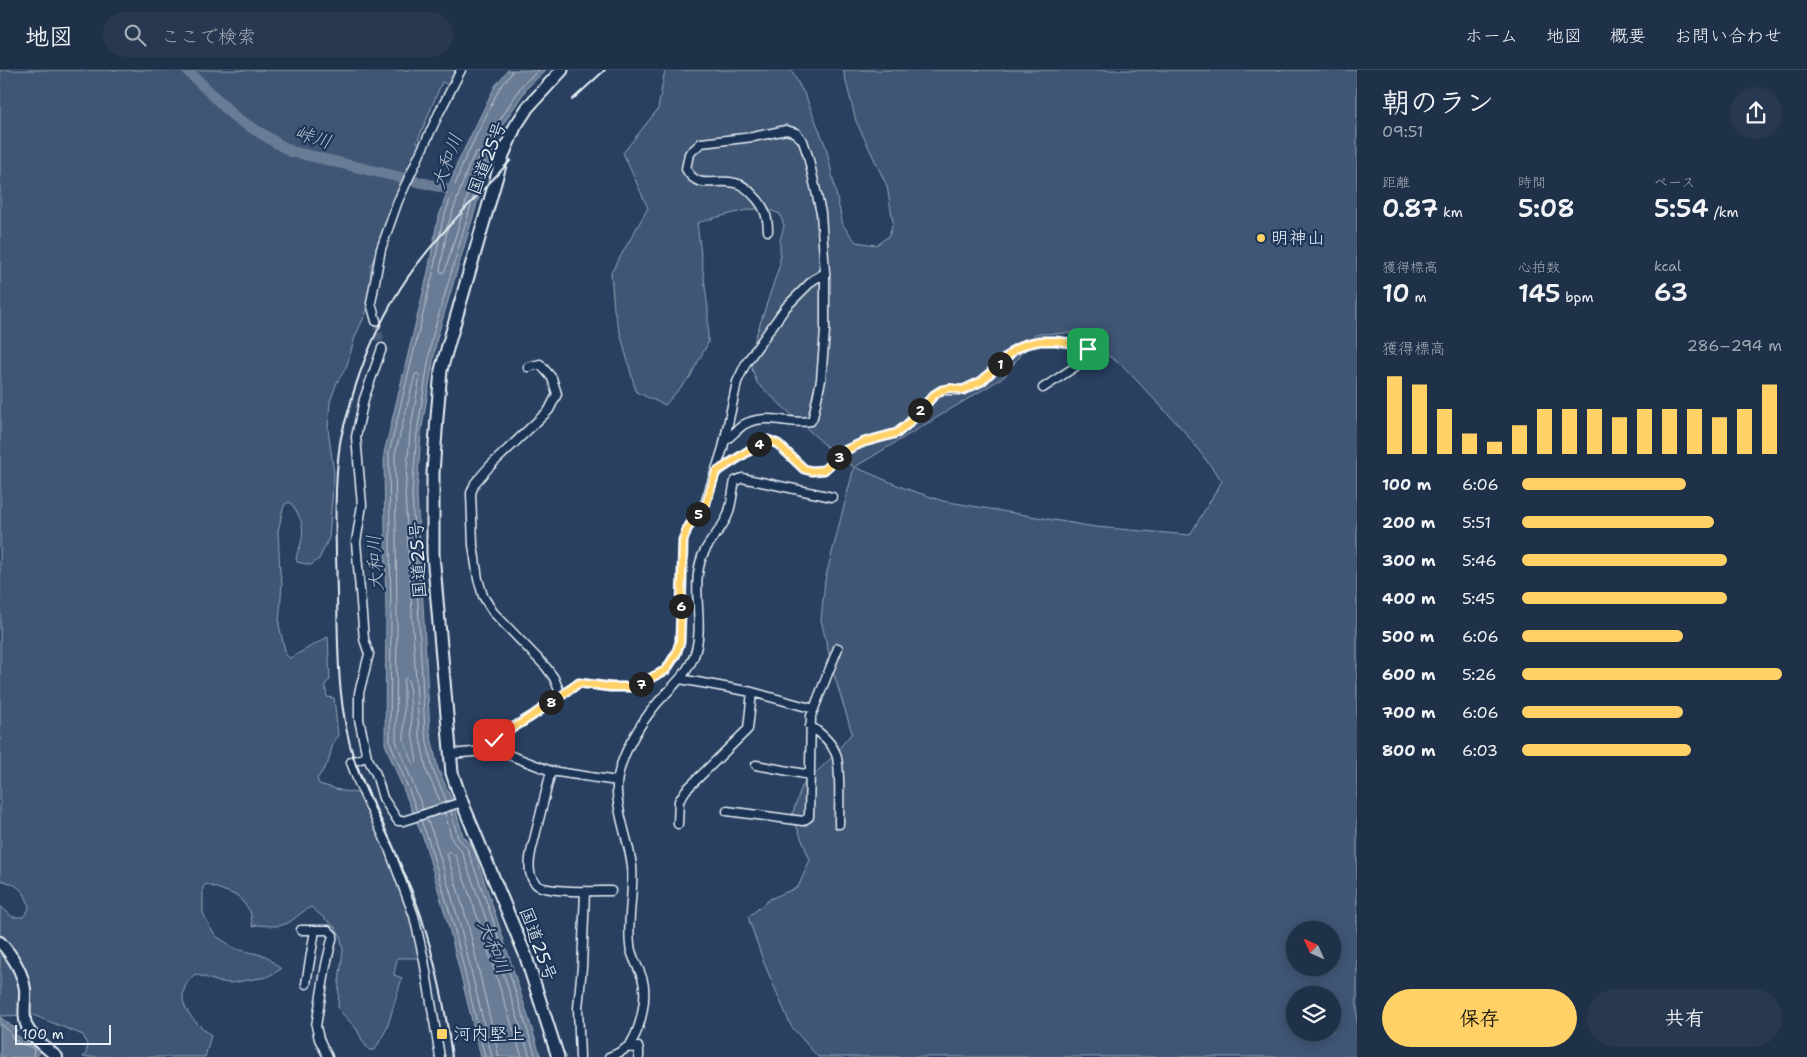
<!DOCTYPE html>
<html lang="ja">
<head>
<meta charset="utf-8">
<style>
	:root { --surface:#1f3049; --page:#273850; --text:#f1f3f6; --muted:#a1a9b4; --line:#3c4b61; --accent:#ffd166 }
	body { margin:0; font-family:"Shantell Sans","Klee One",sans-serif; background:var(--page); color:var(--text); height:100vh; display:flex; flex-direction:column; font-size:19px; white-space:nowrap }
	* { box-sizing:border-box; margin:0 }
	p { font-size:16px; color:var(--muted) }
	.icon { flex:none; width:28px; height:28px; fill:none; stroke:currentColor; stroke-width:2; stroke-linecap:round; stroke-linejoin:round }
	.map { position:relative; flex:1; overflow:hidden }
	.drawer { display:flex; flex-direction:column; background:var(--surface); width:450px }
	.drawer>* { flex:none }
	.needle { width:32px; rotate:315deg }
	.fabs { position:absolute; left:1286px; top:851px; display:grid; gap:10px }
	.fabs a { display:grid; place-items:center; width:55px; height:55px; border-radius:50%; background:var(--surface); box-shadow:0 2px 12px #0003,0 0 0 1px var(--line); font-size:25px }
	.scale { position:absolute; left:15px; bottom:12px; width:96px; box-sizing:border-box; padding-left:5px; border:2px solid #e8f1f8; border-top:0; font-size:14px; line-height:18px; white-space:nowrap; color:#e8f1f8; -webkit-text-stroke:4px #1d3557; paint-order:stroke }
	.pin { position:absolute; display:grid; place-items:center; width:42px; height:42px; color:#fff; margin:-21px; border-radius:10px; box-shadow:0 2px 8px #0006 }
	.km { position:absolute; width:25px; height:25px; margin:-12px; border-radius:50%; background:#222; color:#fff; font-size:14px; line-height:25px; text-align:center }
	.round { display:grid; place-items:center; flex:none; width:52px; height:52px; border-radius:26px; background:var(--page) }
	.overview { display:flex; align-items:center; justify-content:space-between; height:85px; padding:0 25px }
	h1 { font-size:28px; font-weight:600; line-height:38px }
	.metrics { display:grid; grid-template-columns:repeat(3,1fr); gap:8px; height:85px; padding:5px 25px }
	.metrics div { display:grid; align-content:center }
	.metrics b { font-size:25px; font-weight:600 }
	.metrics small { font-size:14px; font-weight:400 }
	.metrics p { font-size:14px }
	.chart { height:140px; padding:10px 25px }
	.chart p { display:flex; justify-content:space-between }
	.chart svg { width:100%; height:90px; margin-top:5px; stroke:var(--accent); stroke-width:6 }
	.button { display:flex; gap:10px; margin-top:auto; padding:10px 25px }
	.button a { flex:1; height:58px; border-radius:30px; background:var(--accent); color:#111; font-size:20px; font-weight:600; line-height:58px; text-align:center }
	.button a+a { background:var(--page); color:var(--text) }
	ul { padding:0 25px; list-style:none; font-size:16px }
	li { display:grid; grid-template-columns:80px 60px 1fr; align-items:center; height:38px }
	li i { height:12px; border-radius:6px; background:var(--accent) }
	header { display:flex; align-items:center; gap:30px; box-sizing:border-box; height:70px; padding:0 25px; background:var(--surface); border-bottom:1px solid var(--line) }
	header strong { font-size:24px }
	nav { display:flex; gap:28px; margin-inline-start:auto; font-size:18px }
	.search { width:350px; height:45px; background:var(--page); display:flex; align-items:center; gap:12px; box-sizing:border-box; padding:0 18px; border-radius:28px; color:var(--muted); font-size:19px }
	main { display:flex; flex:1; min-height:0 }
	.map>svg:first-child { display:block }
	.green { fill:#415774; stroke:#94a4b6; fill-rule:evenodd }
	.water { fill:#6b7c95; stroke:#9dabbd }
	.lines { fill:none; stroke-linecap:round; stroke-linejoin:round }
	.shore { stroke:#b6c2d0; stroke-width:1 }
	.river { stroke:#6b7c95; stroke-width:11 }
	.minor-tunnel { stroke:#465b78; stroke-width:8; stroke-dasharray:8 4; stroke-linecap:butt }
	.minor-casing { stroke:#e8f1f8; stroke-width:11 }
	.major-casing { stroke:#e8f1f8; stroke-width:14 }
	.highway-casing { stroke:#e8f1f8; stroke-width:15 }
	.minor { stroke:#1d3557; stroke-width:8 }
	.major { stroke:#1d3557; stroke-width:10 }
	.highway { stroke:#1d3557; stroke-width:11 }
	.rail { stroke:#e8f1f8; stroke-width:2 }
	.route-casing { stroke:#fff; stroke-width:10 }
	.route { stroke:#ffd166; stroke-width:6 }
	.poi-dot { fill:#ffd166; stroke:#1d3557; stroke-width:2 }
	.labels { text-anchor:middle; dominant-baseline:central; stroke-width:4.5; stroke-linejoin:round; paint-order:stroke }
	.street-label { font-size:18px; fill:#e8f1f8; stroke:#1d3557 }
	.poi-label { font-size:18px; fill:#e8f1f8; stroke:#1d3557; text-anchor:start }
	.water-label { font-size:19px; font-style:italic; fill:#b6c2d0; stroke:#1d3557 }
</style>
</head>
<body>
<header>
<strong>地図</strong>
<div class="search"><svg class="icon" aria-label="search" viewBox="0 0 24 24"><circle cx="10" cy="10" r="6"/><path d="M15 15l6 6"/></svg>ここで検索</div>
<nav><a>ホーム</a><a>地図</a><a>概要</a><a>お問い合わせ</a></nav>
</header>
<main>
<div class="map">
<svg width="1357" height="987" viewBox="0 0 1357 987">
	<rect width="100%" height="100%" fill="#294061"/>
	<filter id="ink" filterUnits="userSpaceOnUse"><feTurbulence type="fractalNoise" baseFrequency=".02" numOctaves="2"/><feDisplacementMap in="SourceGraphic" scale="10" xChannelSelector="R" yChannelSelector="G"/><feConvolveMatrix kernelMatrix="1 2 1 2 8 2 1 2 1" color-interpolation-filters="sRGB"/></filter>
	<g filter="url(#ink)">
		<path class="green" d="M0,0H457L450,16L442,12L417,72L421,75L386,156L371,196L370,234L355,267L346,298L337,312L330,332L328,359L334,404L329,468L319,489L311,495L297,492C295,486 298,482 300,476C306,459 301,446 290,432L285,434L283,439L278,461L280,503L282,513L279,555L286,585L290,588L328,567L330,610L325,614L327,627L334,628L338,665L333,673L328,693L317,709L319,714L343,721L358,723L386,781L412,854L419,888H397L394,905L402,908L387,958L375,980H369L363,972L356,958L338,939L339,912L343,880L340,865L335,857L311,837C303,841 298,846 291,851C281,859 267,855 255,855L253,857L250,841L238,826L206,814L203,818V843L210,857L216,866L236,879L266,886L281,899L267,907L230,913L219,912L195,904C169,927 190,949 211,965L205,987H83C90,980 87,973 83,965L33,945L0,946V836L13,847H23L29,839C27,821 17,814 0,810Z
			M665,0H791L806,27L826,77L843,155L856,172L876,175L889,166L893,153L887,116L856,51L843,0H1357V987H818L791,956L764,893L748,847L770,829L798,817L810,790L792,745L802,716L832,687L852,663L833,601L821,550L825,510L854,397L836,385L771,326L757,313L751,296L755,269L780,194V170L784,156L780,144C775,142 770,140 764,139C750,137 712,149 697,153L708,239V273L690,307L665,335L636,322L614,240L611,203L648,138L623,83L658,39ZM1075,263L1123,296L1184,361L1222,411L1190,465L1095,457L943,431L904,418L855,397L1004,307L1035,264ZM1295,860H1332V898H1295ZM1295,925H1332V962H1295Z"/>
		<path class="water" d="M508,0H546L527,18L500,59L486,103L437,268L421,363L417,423L430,662L438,699L454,734L463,766L472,775L496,846L541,987H481L449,858L424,770L385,674L386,547L384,383L428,202L437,152L457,94L495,16Z
			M0,947L17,960L15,964L25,971L31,970L42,980L37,986L38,987H0Z"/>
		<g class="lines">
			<path class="shore" d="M478,82L480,85L445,201L442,203L440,200L448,155L468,98L475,83Z
				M407,608L409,610L412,663L417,692L415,694L413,693L404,670V610Z
				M447,732L433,700L425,662L412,423L417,363L432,268L481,101L495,58L522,15L539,0
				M423,739L396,671L397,547L395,384L415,305L417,303L420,306L410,362L405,424L419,663L427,702L441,733
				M417,741L390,672L391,547L389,383L433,203L442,153L462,95L499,19L511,4L512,0
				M451,741L458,768L467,778L492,847L536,987
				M445,743L452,770L462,782L486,849L530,987
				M427,749L434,767L460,855L492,987
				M421,750L428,769L454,857L485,987
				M0,953L9,961L13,969L23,975L29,976L34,979L33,987
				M499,987L468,854L447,784L449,781L456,786L479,852L522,987"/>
			<path class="river" d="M187,0L236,48L290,81L453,120"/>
			<path class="minor-tunnel" d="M376,251L382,278"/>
			<g class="minor-casing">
				<path id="minor" d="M376,251L371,233L381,179L398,131L439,43L461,0
					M382,278L364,329L356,367L362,435L356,472L364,569L369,584L359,623V649L367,687L351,692L358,711L388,776L414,846L424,890L440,987
					M528,297L540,294L552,308L557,324L549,340L489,397L475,413L471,423L473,475L478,509L483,526L493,542L546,597L554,608L561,625
					M725,371C731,366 737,360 743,355C764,342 789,355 811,351L813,347L821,310L825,261V203L821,143L808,86L803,71L796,63L786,60L753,67L701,73L689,84L686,99C698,121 715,108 735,113C745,115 750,122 757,129C765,138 768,149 768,161
					M716,402L758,375L768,370L778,374L804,399L812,401L824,400L846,380L864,372L897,363L909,353L934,325L942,320H963L982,311L1014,280L1026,274L1040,271H1056L1077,274L1088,279L1090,283L1084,291L1043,318
					M680,609L752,622L814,639
					M810,656C821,663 831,671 836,684C841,698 839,737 839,754
					M486,680L497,667L532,646L579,613L611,617H634L666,600L676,584L680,572L683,471L687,459L705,434L723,378L737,312L746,293L786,237L813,210L825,203
					M450,684L496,680L551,701L617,711
					M367,687L376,704L383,728L398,751H403L462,732
					M756,695L810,705
					M551,701L532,778C529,790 527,807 537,815C547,823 598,821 611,821
					M727,741L803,751L809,747L811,646L838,578
					M678,754L679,731L686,720L748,659L752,622
					M301,860H328L333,865L326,895L316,956L319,969L328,987
					M306,914L315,860
					M626,978L638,977L639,981V987
					M580,987L578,938L582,897L585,821
					M609,987C617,984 626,980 631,973C641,957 647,928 643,911C640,898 631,888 630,875C627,849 634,822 632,796C629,771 618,747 617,722C615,692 640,653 659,631C672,617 687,604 694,586C705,557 692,523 700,493C704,475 719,464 727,447C732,436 732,423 735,411L742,408L832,427"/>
			</g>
			<g class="major-casing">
				<path id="major" d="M0,872C12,885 22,900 25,919C26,931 22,946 27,957C33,969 47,978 57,987"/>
			</g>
			<g class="highway-casing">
				<path id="highway" d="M558,987L525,884L462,732L452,703L433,484V403L437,347L441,300L503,85L515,57L528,37L562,0"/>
			</g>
			<use href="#minor" class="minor"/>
			<use href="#major" class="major"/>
			<use href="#highway" class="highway"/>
			<path class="rail" d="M572,30L605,0
				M452,987C446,940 436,894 422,849C415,826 404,804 395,781C382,751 365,723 355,692C337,638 338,580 337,524C336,474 333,422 340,373C342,360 347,347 350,335C361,294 378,255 400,219C429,173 474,130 511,90"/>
		</g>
	</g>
	<g class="lines" filter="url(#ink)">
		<g class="route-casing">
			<path id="route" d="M494,670L532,646L579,613L610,617H634L666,600L676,584L680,572L683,471L687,459L706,434L716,402L758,375L768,370L778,374L804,399L812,401L824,400L846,380L864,372L897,363L909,353L934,325L942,320L950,318L963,320L982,311L1014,280L1026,274L1040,271H1056L1077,274L1088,279"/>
		</g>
		<use href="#route" class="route"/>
	</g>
	<g class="poi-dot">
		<circle cx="1261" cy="168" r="5"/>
		<rect x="436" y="958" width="12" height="12" rx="2.5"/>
	</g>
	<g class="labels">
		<g class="street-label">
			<text transform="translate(487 88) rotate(-69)">国道25号</text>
			<text transform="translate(418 490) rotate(-93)">国道25号</text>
			<text transform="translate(538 874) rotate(70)">国道25号</text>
		</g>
		<g class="poi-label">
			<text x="1271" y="168">明神山</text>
			<text x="453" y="964">河内堅上</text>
		</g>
		<g class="water-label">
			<text transform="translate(313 67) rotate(17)">峠川</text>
			<text transform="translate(447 91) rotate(-70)">大和川</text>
			<text transform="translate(375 493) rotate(-93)">大和川</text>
			<text transform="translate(494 877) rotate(68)">大和川</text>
		</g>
	</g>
</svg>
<div class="fabs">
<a><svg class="needle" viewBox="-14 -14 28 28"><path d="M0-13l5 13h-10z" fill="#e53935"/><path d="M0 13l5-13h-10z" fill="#a1a9b4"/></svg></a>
<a><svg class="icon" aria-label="layers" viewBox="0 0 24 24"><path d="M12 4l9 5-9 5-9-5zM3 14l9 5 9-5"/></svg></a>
</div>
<div class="scale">100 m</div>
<div class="pin" style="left:1088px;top:279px;background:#1e9e55"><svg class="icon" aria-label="arrive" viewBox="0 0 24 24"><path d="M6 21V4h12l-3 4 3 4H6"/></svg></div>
<div class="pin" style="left:494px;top:670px;background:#d93025"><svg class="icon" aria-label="check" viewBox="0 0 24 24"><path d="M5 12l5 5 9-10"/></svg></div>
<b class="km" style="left:1000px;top:294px">1</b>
<b class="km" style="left:920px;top:340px">2</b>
<b class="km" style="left:839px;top:387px">3</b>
<b class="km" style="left:759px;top:374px">4</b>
<b class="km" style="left:698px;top:444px">5</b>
<b class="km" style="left:681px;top:536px">6</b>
<b class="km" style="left:641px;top:614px">7</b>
<b class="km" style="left:551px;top:632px">8</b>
</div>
<section class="drawer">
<div class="overview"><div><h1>朝のラン</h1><p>09:51</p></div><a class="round"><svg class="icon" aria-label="share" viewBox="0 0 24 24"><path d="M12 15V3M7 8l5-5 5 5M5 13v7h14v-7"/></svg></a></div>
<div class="metrics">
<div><p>距離</p><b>0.87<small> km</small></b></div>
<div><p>時間</p><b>5:08</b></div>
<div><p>ペース</p><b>5:54<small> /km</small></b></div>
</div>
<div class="metrics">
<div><p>獲得標高</p><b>10<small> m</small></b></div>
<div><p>心拍数</p><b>145<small> bpm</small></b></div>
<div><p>kcal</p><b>63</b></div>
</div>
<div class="chart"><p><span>獲得標高</span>286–294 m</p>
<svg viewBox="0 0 160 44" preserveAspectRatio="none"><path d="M5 44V6M15 44V10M25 44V22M35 44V34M45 44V38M55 44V30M65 44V22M75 44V22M85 44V22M95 44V26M105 44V22M115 44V22M125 44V22M135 44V26M145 44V22M155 44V10"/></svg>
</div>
<ul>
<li><b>100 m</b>6:06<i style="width:63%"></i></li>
<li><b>200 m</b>5:51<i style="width:74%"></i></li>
<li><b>300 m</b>5:46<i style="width:79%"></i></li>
<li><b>400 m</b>5:45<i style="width:79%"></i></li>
<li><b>500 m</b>6:06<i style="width:62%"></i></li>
<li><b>600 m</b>5:26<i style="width:100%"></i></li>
<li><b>700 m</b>6:06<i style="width:62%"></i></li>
<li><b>800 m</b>6:03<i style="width:65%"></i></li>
</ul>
<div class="button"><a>保存</a><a>共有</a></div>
</section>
</main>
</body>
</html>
